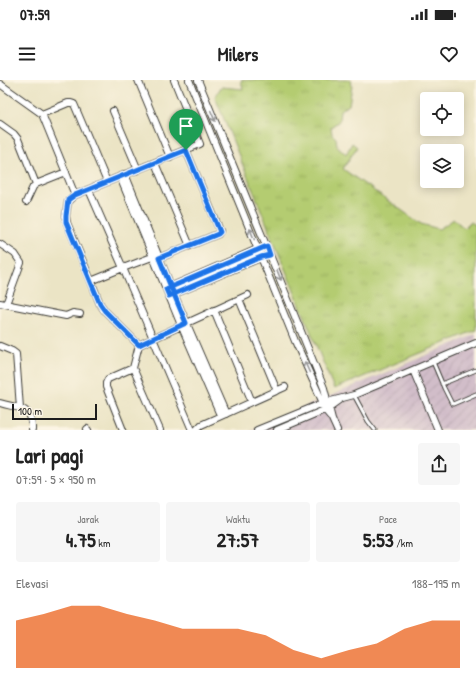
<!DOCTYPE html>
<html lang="id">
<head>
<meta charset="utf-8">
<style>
	:root { --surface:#fff; --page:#f6f6f6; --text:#222; --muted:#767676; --accent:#ea580c }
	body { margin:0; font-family:"Patrick Hand",sans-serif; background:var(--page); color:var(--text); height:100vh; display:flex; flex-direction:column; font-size:15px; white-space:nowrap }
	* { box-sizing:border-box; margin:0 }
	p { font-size:13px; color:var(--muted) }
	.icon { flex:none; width:22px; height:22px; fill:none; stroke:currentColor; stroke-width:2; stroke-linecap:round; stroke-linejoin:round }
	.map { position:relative; height:350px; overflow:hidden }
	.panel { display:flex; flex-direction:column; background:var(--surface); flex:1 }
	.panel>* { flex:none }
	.tools { position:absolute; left:420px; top:12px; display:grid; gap:8px }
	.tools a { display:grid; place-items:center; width:44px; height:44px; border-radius:4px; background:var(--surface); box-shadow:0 2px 10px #0003; font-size:20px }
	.scale { position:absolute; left:12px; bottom:10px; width:85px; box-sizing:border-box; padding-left:4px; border:2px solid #1c1c1c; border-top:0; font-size:11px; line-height:14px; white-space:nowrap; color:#1c1c1c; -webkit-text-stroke:3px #fcf5e5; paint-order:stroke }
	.pin { position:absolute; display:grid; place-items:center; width:34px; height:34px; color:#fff; margin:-41px -17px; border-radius:50% 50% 50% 0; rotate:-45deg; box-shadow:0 0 4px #0007 }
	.pin .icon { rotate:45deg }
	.round { display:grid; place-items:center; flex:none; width:42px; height:42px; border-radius:4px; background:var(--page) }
	.head { display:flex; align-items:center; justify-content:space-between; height:68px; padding:0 16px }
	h1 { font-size:22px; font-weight:700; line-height:30px }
	.metrics { display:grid; grid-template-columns:repeat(3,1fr); gap:6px; height:68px; padding:4px 16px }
	.metrics div { display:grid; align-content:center; border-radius:4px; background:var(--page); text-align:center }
	.metrics b { font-size:20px; font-weight:700 }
	.metrics small { font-size:11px; font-weight:400 }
	.metrics p { font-size:11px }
	.chart { height:112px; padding:8px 16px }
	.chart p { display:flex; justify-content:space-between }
	.chart svg { width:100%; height:72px; margin-top:4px; fill:var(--accent); opacity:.7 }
	.status { display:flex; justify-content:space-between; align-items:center; height:28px; padding:0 20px; background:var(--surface); direction:ltr }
	.status svg { height:11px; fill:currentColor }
	header { display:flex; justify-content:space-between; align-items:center; height:52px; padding:0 16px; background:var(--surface); font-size:18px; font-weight:700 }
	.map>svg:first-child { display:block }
	.industrial { fill:url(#industrial-furrows) }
	.grass { fill:url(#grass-tufts); stroke:#687446 }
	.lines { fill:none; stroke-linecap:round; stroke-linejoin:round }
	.lane-casing { stroke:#3b3a35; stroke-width:5 }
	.street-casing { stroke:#3b3a35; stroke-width:8 }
	.lane { stroke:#fff; stroke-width:3 }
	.street { stroke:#fff; stroke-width:6 }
	.oneway { stroke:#999 }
	.route-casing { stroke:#fff; stroke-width:8 }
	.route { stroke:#1a73e8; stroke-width:5 }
</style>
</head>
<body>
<div class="status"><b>07:59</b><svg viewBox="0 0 49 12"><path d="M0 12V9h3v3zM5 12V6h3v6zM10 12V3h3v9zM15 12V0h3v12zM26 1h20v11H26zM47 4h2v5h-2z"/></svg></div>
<header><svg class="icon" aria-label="menu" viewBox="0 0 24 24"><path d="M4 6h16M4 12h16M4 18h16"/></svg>Milers<svg class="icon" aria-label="heart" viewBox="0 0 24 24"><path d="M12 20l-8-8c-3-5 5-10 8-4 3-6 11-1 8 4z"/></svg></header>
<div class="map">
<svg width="476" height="350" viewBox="0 0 476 350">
	<defs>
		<pattern id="industrial-furrows" width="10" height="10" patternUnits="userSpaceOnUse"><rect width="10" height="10" fill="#d1bdc9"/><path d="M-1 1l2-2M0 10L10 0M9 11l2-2" fill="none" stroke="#b3a2ac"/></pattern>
		<pattern id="grass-tufts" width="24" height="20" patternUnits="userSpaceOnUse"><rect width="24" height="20" fill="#b4cc71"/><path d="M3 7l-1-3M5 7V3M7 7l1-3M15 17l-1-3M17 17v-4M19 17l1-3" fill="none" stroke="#9aaf61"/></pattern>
	</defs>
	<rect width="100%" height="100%" fill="#fcf5e5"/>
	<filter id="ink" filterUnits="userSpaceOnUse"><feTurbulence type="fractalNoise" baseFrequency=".025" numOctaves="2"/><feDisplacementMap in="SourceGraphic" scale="8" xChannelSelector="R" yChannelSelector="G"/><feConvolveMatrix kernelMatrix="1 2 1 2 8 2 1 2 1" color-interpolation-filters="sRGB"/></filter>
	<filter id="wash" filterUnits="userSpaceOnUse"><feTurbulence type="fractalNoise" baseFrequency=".012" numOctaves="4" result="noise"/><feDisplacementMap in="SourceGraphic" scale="16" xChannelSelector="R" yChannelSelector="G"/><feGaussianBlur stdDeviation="0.9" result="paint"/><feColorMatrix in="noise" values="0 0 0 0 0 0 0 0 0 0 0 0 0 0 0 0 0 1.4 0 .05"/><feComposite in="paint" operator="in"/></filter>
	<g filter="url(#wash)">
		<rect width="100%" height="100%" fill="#ebe4c5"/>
		<path class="industrial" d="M476,254V350H250L302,328Z"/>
		<path class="grass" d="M241,0H351L352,6L349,25L340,30L339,41L331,47L332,54L336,58L337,66L346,74L352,63L357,67L343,89L421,144L439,149L454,139L464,148L470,142L476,145V250L334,309L215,17L221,7L243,9Z"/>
	</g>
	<g filter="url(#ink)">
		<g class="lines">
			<g class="lane-casing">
				<path id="lane" d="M433,282L444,308L452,324H453L476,314
					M442,304L476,290
					M354,315L368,341L375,350"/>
			</g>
			<g class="street-casing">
				<path id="street" d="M138,0L170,77
					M189,0L295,261L323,323L325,330L330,336
					M198,0L270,175L324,308L332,339L337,350
					M0,4L42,34L75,115
					M113,31L138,90
					M42,34L68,23H71L74,24L107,102
					M0,44L14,54L18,59L36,104
					M155,83L190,166
					M125,94L174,214L170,215
					M120,97L181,245L220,335
					M89,110L123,188L91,201L100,224L105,231L139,265
					M26,122L33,107L36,104L66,92
					M0,164L15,174L21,183L6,224
					M152,177L123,188L192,350
					M159,178L218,154L220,151L186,70
					M91,201L67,143L66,136L68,121L75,115L200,64L174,0
					M168,208L260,168
					M239,219L277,311
					M0,223L66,236L73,233L80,234
					M214,230L252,322
					M0,266L12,271L16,274L20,328
					M413,290L438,350
					M0,323C18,329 33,325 32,350
					M226,334L174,214L265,176
					M87,349L88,350
					M123,350L106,307V303L108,299L133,288
					M160,350L133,288L139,265L248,215
					M196,350L201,345L285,307
					M257,350L323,323L354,315L476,263
					M277,350L329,328L340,320"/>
			</g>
			<use href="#lane" class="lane"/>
			<use href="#street" class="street"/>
		</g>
		<defs><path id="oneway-shaft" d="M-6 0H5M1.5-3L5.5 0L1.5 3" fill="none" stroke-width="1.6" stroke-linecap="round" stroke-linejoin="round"/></defs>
		<g class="oneway">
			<use href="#oneway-shaft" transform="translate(213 36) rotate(67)"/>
			<use href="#oneway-shaft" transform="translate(252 154) rotate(-112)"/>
			<use href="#oneway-shaft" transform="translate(279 195) rotate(68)"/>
			<use href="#oneway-shaft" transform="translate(307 287) rotate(-114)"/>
		</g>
	</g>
	<g class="lines" filter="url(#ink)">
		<g class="route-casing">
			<path id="route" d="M186,70L75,115L68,120L66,136V142L100,224L105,231L139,265L186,243L171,207L267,166L270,175L261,177L174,214L169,216L166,209L171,207L159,178L218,154L220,152L186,70"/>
		</g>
		<use href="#route" class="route"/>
	</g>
</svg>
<div class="tools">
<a><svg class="icon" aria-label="locate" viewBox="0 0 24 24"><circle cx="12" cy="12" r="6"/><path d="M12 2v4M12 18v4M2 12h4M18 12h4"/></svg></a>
<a><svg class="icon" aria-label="layers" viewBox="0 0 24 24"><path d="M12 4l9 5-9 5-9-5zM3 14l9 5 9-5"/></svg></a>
</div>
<div class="scale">100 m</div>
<div class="pin" style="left:186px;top:70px;background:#1e9e55"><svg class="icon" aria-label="arrive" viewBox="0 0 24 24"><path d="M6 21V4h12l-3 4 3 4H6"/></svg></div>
</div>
<section class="panel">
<div class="head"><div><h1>Lari pagi</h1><p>07:59 · 5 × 950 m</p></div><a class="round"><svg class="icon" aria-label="share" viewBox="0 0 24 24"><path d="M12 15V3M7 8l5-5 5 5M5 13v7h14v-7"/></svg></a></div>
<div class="metrics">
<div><p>Jarak</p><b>4.75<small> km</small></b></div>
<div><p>Waktu</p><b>27:57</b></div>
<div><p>Pace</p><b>5:53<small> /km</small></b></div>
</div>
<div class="chart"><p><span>Elevasi</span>188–195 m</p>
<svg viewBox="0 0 160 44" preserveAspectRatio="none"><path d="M0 44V15L10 11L20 6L30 6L40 11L50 15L60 20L70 20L80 20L90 24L100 33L110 38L120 33L130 29L140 20L150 15L160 15V44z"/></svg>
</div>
</section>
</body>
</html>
